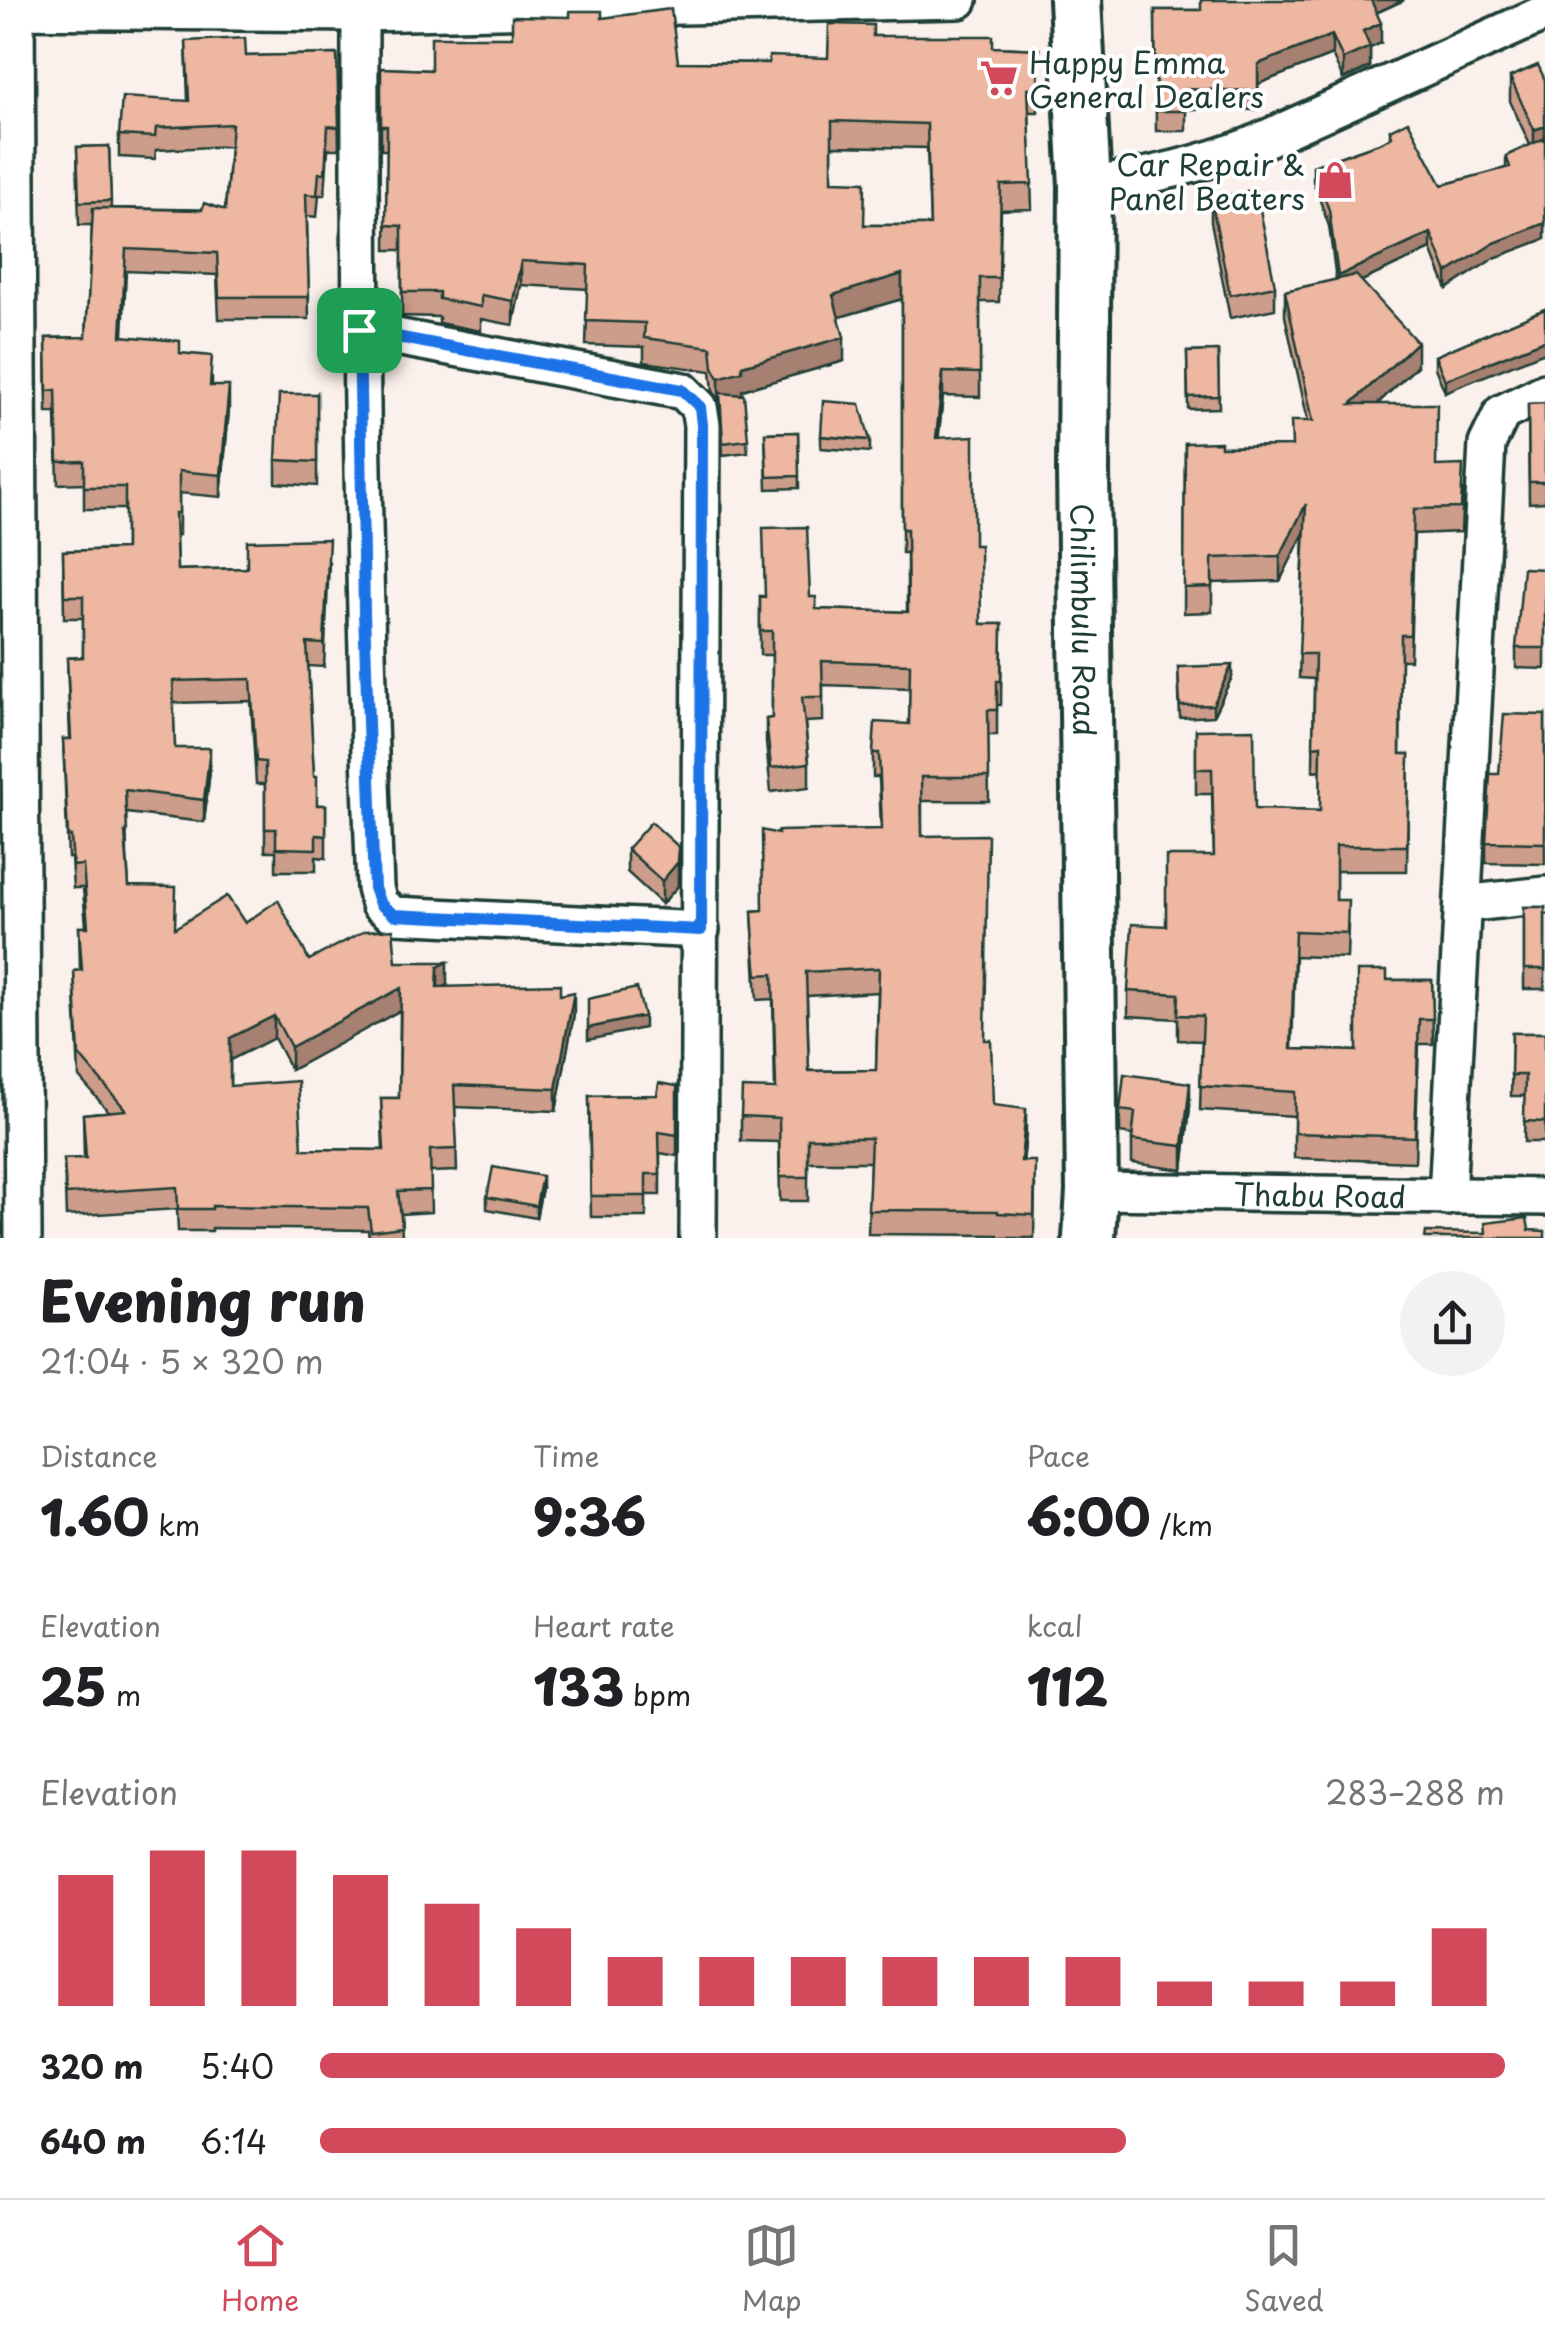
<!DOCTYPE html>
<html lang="en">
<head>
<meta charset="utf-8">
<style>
	:root { --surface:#fff; --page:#f2f2f2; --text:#202124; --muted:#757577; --line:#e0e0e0; --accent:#d1495b }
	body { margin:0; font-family:"Playpen Sans",sans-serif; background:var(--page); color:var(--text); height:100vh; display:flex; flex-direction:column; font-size:38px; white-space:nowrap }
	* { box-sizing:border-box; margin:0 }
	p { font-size:32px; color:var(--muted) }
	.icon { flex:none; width:55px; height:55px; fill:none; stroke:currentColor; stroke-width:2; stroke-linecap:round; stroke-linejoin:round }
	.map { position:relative; height:1238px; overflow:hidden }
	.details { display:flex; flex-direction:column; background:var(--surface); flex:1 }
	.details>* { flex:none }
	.pin { position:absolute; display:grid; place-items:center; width:85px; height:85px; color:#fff; margin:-42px; border-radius:20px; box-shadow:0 5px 15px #0006 }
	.round { display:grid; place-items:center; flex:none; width:105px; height:105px; border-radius:52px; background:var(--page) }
	.head { display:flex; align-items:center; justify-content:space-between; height:170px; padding:0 40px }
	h1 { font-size:55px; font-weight:800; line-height:75px }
	.metrics { display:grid; grid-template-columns:repeat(3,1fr); gap:15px; height:170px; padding:10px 40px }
	.metrics div { display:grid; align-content:center }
	.metrics b { font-size:50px; font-weight:800 }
	.metrics small { font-size:28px; font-weight:400 }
	.metrics p { font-size:28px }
	.chart { height:280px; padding:20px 40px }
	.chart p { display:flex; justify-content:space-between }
	.chart svg { width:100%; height:180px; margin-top:10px; stroke:var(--accent); stroke-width:6 }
	ul { padding:0 40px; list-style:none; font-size:32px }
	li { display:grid; grid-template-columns:160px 120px 1fr; align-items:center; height:75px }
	li i { height:25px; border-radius:12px; background:var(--accent) }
	.tabs { display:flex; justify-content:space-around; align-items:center; height:140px; border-top:2px solid var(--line); background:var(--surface); font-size:28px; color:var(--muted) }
	.tabs a { display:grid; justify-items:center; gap:5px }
	.tabs .current { color:var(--accent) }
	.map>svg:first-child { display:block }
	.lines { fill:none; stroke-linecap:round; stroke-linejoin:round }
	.minor-casing { stroke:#1f3d34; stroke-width:42 }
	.secondary-casing { stroke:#1f3d34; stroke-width:58 }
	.minor { stroke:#fff; stroke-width:35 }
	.secondary { stroke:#fff; stroke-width:50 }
	.wall { fill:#cc9d8a; stroke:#1f3d34; stroke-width:2.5; fill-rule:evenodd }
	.shaded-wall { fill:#a68071; stroke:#1f3d34; stroke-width:2.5 }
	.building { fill:#edb7a1; stroke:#1f3d34; stroke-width:2.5; fill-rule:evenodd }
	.route-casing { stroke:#fff; stroke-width:20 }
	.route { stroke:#1a73e8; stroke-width:12 }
	.labels { text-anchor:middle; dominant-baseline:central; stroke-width:8; stroke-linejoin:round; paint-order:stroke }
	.poi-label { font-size:30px; fill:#1f3d34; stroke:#fff; text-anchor:start }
	.street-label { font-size:30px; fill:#1f3d34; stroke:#fff }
</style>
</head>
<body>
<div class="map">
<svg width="1545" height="1238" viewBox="0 0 1545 1238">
	<rect width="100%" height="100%" fill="#fbf1ec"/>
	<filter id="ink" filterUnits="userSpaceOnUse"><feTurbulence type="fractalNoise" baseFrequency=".01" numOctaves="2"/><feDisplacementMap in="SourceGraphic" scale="20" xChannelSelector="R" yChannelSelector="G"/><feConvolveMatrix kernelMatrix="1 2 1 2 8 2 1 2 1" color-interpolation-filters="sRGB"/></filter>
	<g filter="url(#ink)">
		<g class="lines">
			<g class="minor-casing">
				<g id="minor">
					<path d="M0,10L360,13L959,0"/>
					<path d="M16,10L23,1238"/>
					<path d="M360,13C359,305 363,596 375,888L379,904L394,915L701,930"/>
					<path d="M1085,186C1143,178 1197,166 1252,145L1545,13"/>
					<path d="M359,330L683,391L699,407L702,425L698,1238"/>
					<path d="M1463,904L1545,895"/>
					<path id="s1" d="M1092,1191L1545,1197"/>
					<path d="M1447,1197L1487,444L1502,413L1545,392"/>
				</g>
			</g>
			<g class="secondary-casing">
				<g id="secondary">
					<path id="s2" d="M1075,0L1085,186L1083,471L1092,1191L1089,1238"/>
				</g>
			</g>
			<use href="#minor" class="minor"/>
			<use href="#secondary" class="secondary"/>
		</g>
		<path class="wall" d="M1404,0L1376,13L1381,43L1370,48V67L1343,79L1332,55L1258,84V110L1186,109V131H1156L1155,10H1201Z
			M602,18L678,62L769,63L828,58L873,36L993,47L1039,49L1038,112H1029L1032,209L1001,210L999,302H980V397L943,396L938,438L974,545L981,624H1002L1001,705H997V735H988L989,801H922V836L985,1040L993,1105L1026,1133L1023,1161L1035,1185L1034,1238H998V1235L868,1234L870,1162H808V1201H780L779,1142L741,1141V1116L775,1089L773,999L757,1000L752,911L763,910L778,834L881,830L879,777H873V753L909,724L910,688L823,685V721L805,722L809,763V787L771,792L766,743V719L772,718V655H760V596L810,597L816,609L907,612V553H902V299L839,317L844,361L742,390L748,452L723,455L720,402L713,391L711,371L644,362V347L586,345L588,289L521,285L513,325L481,319V331L439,323V317L402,316V250H386L387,150H381V68L431,70L512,37ZM832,146L927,148L930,225H865L832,181ZM878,992L876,1070L809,1071L807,996Z
			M186,41L246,56L337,54L339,149H328L325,195H319L317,217L307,216L309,319H219L217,275L126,271L123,336L180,353L212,378V386L229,409L221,497L179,493V535H176L177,570L247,568L329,562L324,667L308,666L314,776L317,805H326V858L316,857V871H276V851H265V784H256L251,701L173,703L175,748L210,770L204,822L126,813L127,854L129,886L176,928L245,923L309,960L396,962L447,985L443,987L560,995L574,1014L556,1111L455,1107L457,1171L430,1172L431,1212L401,1214L402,1238H369L368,1230L212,1228V1231H178L177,1209L66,1216L64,1159L84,1158L83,1114L108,1111L79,1077L74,971L80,970L79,927H86L83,888H73L71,858H68L63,739H70L67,658L83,657V618H64L63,551L125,549V509H84V483L58,484L56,413H47L46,338L86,337L92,225H79L77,147L109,146L111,208L225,210L230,146L156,150L155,159L119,157V135L188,101ZM400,1010L399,1098H381L383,1150L302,1149L230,1086V1060L274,1038L291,1070Z
			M1510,77L1545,80V239L1494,258L1447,289L1431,249L1361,281L1417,366L1377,404L1436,466L1463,490L1461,532L1414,534L1410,660H1401L1400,754H1409L1407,871H1336V900L1348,925L1347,958L1295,956L1292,1049L1357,1051L1387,980H1432L1433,1044H1419L1415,1162L1294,1158V1116L1200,1110L1202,1041L1178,1040V1019L1128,1016V991L1166,926L1214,856L1212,794H1196V730L1255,809L1320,811L1321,770L1313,771L1314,679L1299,678L1304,531L1280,581L1212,583V612L1184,613L1185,443L1221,447L1292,446L1308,421L1285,316V291L1336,280L1329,226L1313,181V166L1382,142L1390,138V130L1442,185L1506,168V156L1530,145L1510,101Z
			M1211,199L1275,286V309L1230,318L1211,222Z
			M1545,309L1445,392L1435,368V356Z
			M1218,351L1219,408L1188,409L1187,352Z
			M317,394V486L276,483V460Z
			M1545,403V502L1529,503L1528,404Z
			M798,432L799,488L767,489L765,433Z
			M821,436L870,440V452L821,448Z
			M1545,569V669L1516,668V648Z
			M1178,667L1232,677L1213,716L1180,718Z
			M1545,715V864L1486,863V842L1499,774Z
			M679,847L678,886L662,904L627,872V849Z
			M1524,907H1545V989H1524Z
			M1512,1033H1545V1142H1524L1525,1096H1511Z
			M677,1086V1156L660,1153V1195H646V1217H591L589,1096L657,1095Z
			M1190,1106L1183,1170L1132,1163V1135L1120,1133V1110Z
			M542,1188L536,1218L487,1209V1197Z"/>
		<path class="shaded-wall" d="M1369,0H1404L1369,16Z
			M1381,23V43L1370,48V67L1343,79V59L1363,31Z
			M1332,35V55L1258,84V110V64Z
			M1545,126V149L1534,154V130Z
			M1545,223V239L1494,258L1447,289V273L1494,243Z
			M1431,233V249L1338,292V276Z
			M521,261V285L513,325V301Z
			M902,274V299L833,319V295Z
			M844,337V361L742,390V395L719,402V378L742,366Z
			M1545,340V352L1445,392V380Z
			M1417,342V366L1351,429V404Z
			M943,372V396L936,462V438Z
			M229,386V409L221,497V475Z
			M1306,504V529L1280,581V556Z
			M1232,665V677L1213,716V705Z
			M210,748V770L204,822V800Z
			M678,862V886L662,904V881Z
			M447,962V985L438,990V967Z
			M401,988V1010L291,1070V1047Z
			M574,992V1014L556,1111V1089Z
			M274,1016V1038L230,1060V1038Z
			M644,1016V1028L588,1040V1028Z
			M1190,1083V1106L1183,1170V1146Z
			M1026,1109V1133L1021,1185V1161Z
			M542,1176V1188L536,1218V1206Z"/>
		<path class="building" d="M1201,0H1371L1381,23L1363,31L1370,47L1343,59L1332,35L1258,64V91L1186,89V111H1156L1155,10H1201Z
			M671,9L678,62L769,63V56L828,58L829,24L873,25V36H993V47L1039,49L1038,88H1028L1032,184L1001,185L999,278H980V373L943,372L936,438L974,436V545H980L981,624H1002L1001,681H997V710H988L989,777H921L922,836L988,835L985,1040H991L993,1105L1026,1109L1021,1161H1035L1034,1215L998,1213V1211L868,1210L871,1138H808V1177H780L779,1118L741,1116L742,1088L776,1089L773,974L757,975L754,944L752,911L763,910L762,830L778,834V831L882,829L879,753H873L875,722L909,724L910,664L822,661L823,697H802L809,763L771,768L766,719L772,718V631H760V596L765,597L763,528L807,527L810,597H816V609L908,612L907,529H902V274L833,295L844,337L742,366V371L719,378L713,367L711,347L644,338L645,323L586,321L588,265L521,261L513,301L481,295V307L439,299V292H402V226L386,225L387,126H381V68L431,70V37H512V16L570,17V11H602V18ZM832,121L927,124L930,225H864L865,182L832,181ZM879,968L876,1070L809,1071L806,972Z
			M245,38L246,56L337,54L339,127L328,126L325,173H319L317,195L306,194L309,297H219L217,253L126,249L121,336L180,341V353L212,356L210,386H229L221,475L179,471V513H175L177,570L247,568V541L329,539L324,644L307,643L314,776H317V805H326V836L316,835V849L276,848V829H265V762L256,761L251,679L173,681L175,748H210L204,800L125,790L127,832H125L129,886L176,887L175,928L227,896L245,923L278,900L309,960L365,931L393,929L396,962H447L438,967L437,987L560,984V995L574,992L556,1089L454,1085L457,1149L430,1150L431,1190L398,1191L402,1227L371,1231L368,1208L212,1206V1209H178L177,1187L66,1194L64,1159L86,1158L83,1114L126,1110L79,1055L74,971L82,970L79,927H88L83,865L73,866L71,836H68L63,739H71L67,658L83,657V596H64L63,551L125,549V487H84V461L58,462L56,390L47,391L46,338L86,337L93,208L202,210L204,203L225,210L232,124L156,128L155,137L119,135L122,97L189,101L186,41ZM401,988L399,1098H381L384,1150L302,1149L298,1081L230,1086V1038L274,1016L291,1047Z
			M1538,65L1545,80V126L1534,130L1510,77Z
			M1408,121L1442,185L1510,167L1506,156L1545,138V223L1494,243L1447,273L1431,233L1338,276L1329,210L1313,166L1382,142L1392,136L1390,130Z
			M109,146L111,201L79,202L77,147Z
			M1256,189L1275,286L1230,295L1211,199Z
			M1356,275L1417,342L1351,404H1437L1436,466L1463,465L1461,508L1414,509L1410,635H1401L1400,754H1409L1407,846H1336V900H1348L1347,933L1295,931L1291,1049L1357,1051V971H1387V980H1432L1433,1019H1419L1415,1137L1294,1133L1295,1092L1200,1086L1203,1016L1178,1015L1179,994L1128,991L1132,924L1166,926V856H1214L1212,769H1196V730L1254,729L1255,809L1320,811L1321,745L1313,746L1315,654H1299L1306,504L1280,556L1212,558V587L1184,588L1185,443L1221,442V447L1292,446L1291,421H1313L1285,291Z
			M1545,309V340L1445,380L1435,356Z
			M1218,351L1219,396L1188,397L1187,352Z
			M720,393L744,395L748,440L723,443Z
			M279,394H317V462L276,460Z
			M823,401L860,404L870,440L821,436Z
			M1545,403V482H1529L1528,404Z
			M798,432L799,476L767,477L765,433Z
			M1523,568L1545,569V648H1516Z
			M1232,665L1213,705L1180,706L1178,667Z
			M1504,714L1545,715V843L1486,842L1490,774H1499Z
			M651,822L679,847L678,862L662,881L627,849Z
			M1524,907H1545V969H1524Z
			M637,988L644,1016L588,1028V999Z
			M1512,1033H1545V1122L1524,1121L1525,1075H1511Z
			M1124,1074L1190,1083L1183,1146L1132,1140L1135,1112L1120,1110Z
			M659,1083L677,1086V1135L659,1132L660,1174H646V1196H591L589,1096L657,1095Z
			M493,1167L542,1176L536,1206L487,1197Z
			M1527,1218L1529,1230L1545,1231V1238H1425L1426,1232L1486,1233L1485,1223Z"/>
	</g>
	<g class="lines" filter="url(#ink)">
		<g class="route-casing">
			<path id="route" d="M359,330L682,390L700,407L702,425L701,930L394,915L380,904L374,888L364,612Z"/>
		</g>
		<use href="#route" class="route"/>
	</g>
	<defs>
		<g id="supermarket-bare" transform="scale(3)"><path d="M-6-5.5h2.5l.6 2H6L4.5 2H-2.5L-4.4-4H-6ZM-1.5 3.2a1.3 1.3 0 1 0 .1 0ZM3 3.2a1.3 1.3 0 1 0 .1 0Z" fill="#d1495b" stroke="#fff" stroke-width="2.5" paint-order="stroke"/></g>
		<g id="shop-bare" transform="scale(3)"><path d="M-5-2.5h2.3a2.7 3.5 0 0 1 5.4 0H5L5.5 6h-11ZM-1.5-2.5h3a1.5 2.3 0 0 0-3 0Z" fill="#d1495b" stroke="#fff" stroke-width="2.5" paint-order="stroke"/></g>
	</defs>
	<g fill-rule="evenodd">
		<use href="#supermarket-bare" x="999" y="78"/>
		<use href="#shop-bare" x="1335" y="180"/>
	</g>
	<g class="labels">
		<g class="poi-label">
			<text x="1029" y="61">Happy Emma<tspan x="1029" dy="34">General Dealers</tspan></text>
			<text x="1305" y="163" text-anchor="end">Car Repair &amp;<tspan x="1305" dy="34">Panel Beaters</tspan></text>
		</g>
		<g class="street-label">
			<text stroke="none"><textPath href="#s2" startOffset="620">Chilimbulu Road</textPath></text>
			<text stroke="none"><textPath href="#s1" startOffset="228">Thabu Road</textPath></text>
		</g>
	</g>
</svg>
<div class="pin" style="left:359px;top:330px;background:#1e9e55"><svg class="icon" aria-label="arrive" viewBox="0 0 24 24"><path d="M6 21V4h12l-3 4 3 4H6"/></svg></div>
</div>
<section class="details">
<div class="head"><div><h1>Evening run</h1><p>21:04 · 5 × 320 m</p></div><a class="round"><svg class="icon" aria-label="share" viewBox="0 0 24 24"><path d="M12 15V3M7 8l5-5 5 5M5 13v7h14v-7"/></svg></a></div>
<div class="metrics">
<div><p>Distance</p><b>1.60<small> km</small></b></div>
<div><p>Time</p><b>9:36</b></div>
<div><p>Pace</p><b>6:00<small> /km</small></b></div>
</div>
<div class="metrics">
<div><p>Elevation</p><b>25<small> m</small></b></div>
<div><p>Heart rate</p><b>133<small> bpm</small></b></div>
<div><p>kcal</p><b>112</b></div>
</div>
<div class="chart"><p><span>Elevation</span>283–288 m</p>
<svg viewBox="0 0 160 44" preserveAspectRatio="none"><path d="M5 44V12M15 44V6M25 44V6M35 44V12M45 44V19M55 44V25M65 44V32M75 44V32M85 44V32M95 44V32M105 44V32M115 44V32M125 44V38M135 44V38M145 44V38M155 44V25"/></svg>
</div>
<ul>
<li><b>320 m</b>5:40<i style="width:100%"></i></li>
<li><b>640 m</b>6:14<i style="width:68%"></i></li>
</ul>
</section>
<nav class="tabs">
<a class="current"><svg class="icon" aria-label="home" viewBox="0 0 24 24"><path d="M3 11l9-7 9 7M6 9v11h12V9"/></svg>Home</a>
<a><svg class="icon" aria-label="map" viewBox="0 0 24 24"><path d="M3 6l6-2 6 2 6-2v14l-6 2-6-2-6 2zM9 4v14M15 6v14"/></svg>Map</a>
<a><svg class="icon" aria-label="saved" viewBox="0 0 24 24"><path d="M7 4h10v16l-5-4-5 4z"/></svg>Saved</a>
</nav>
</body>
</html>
